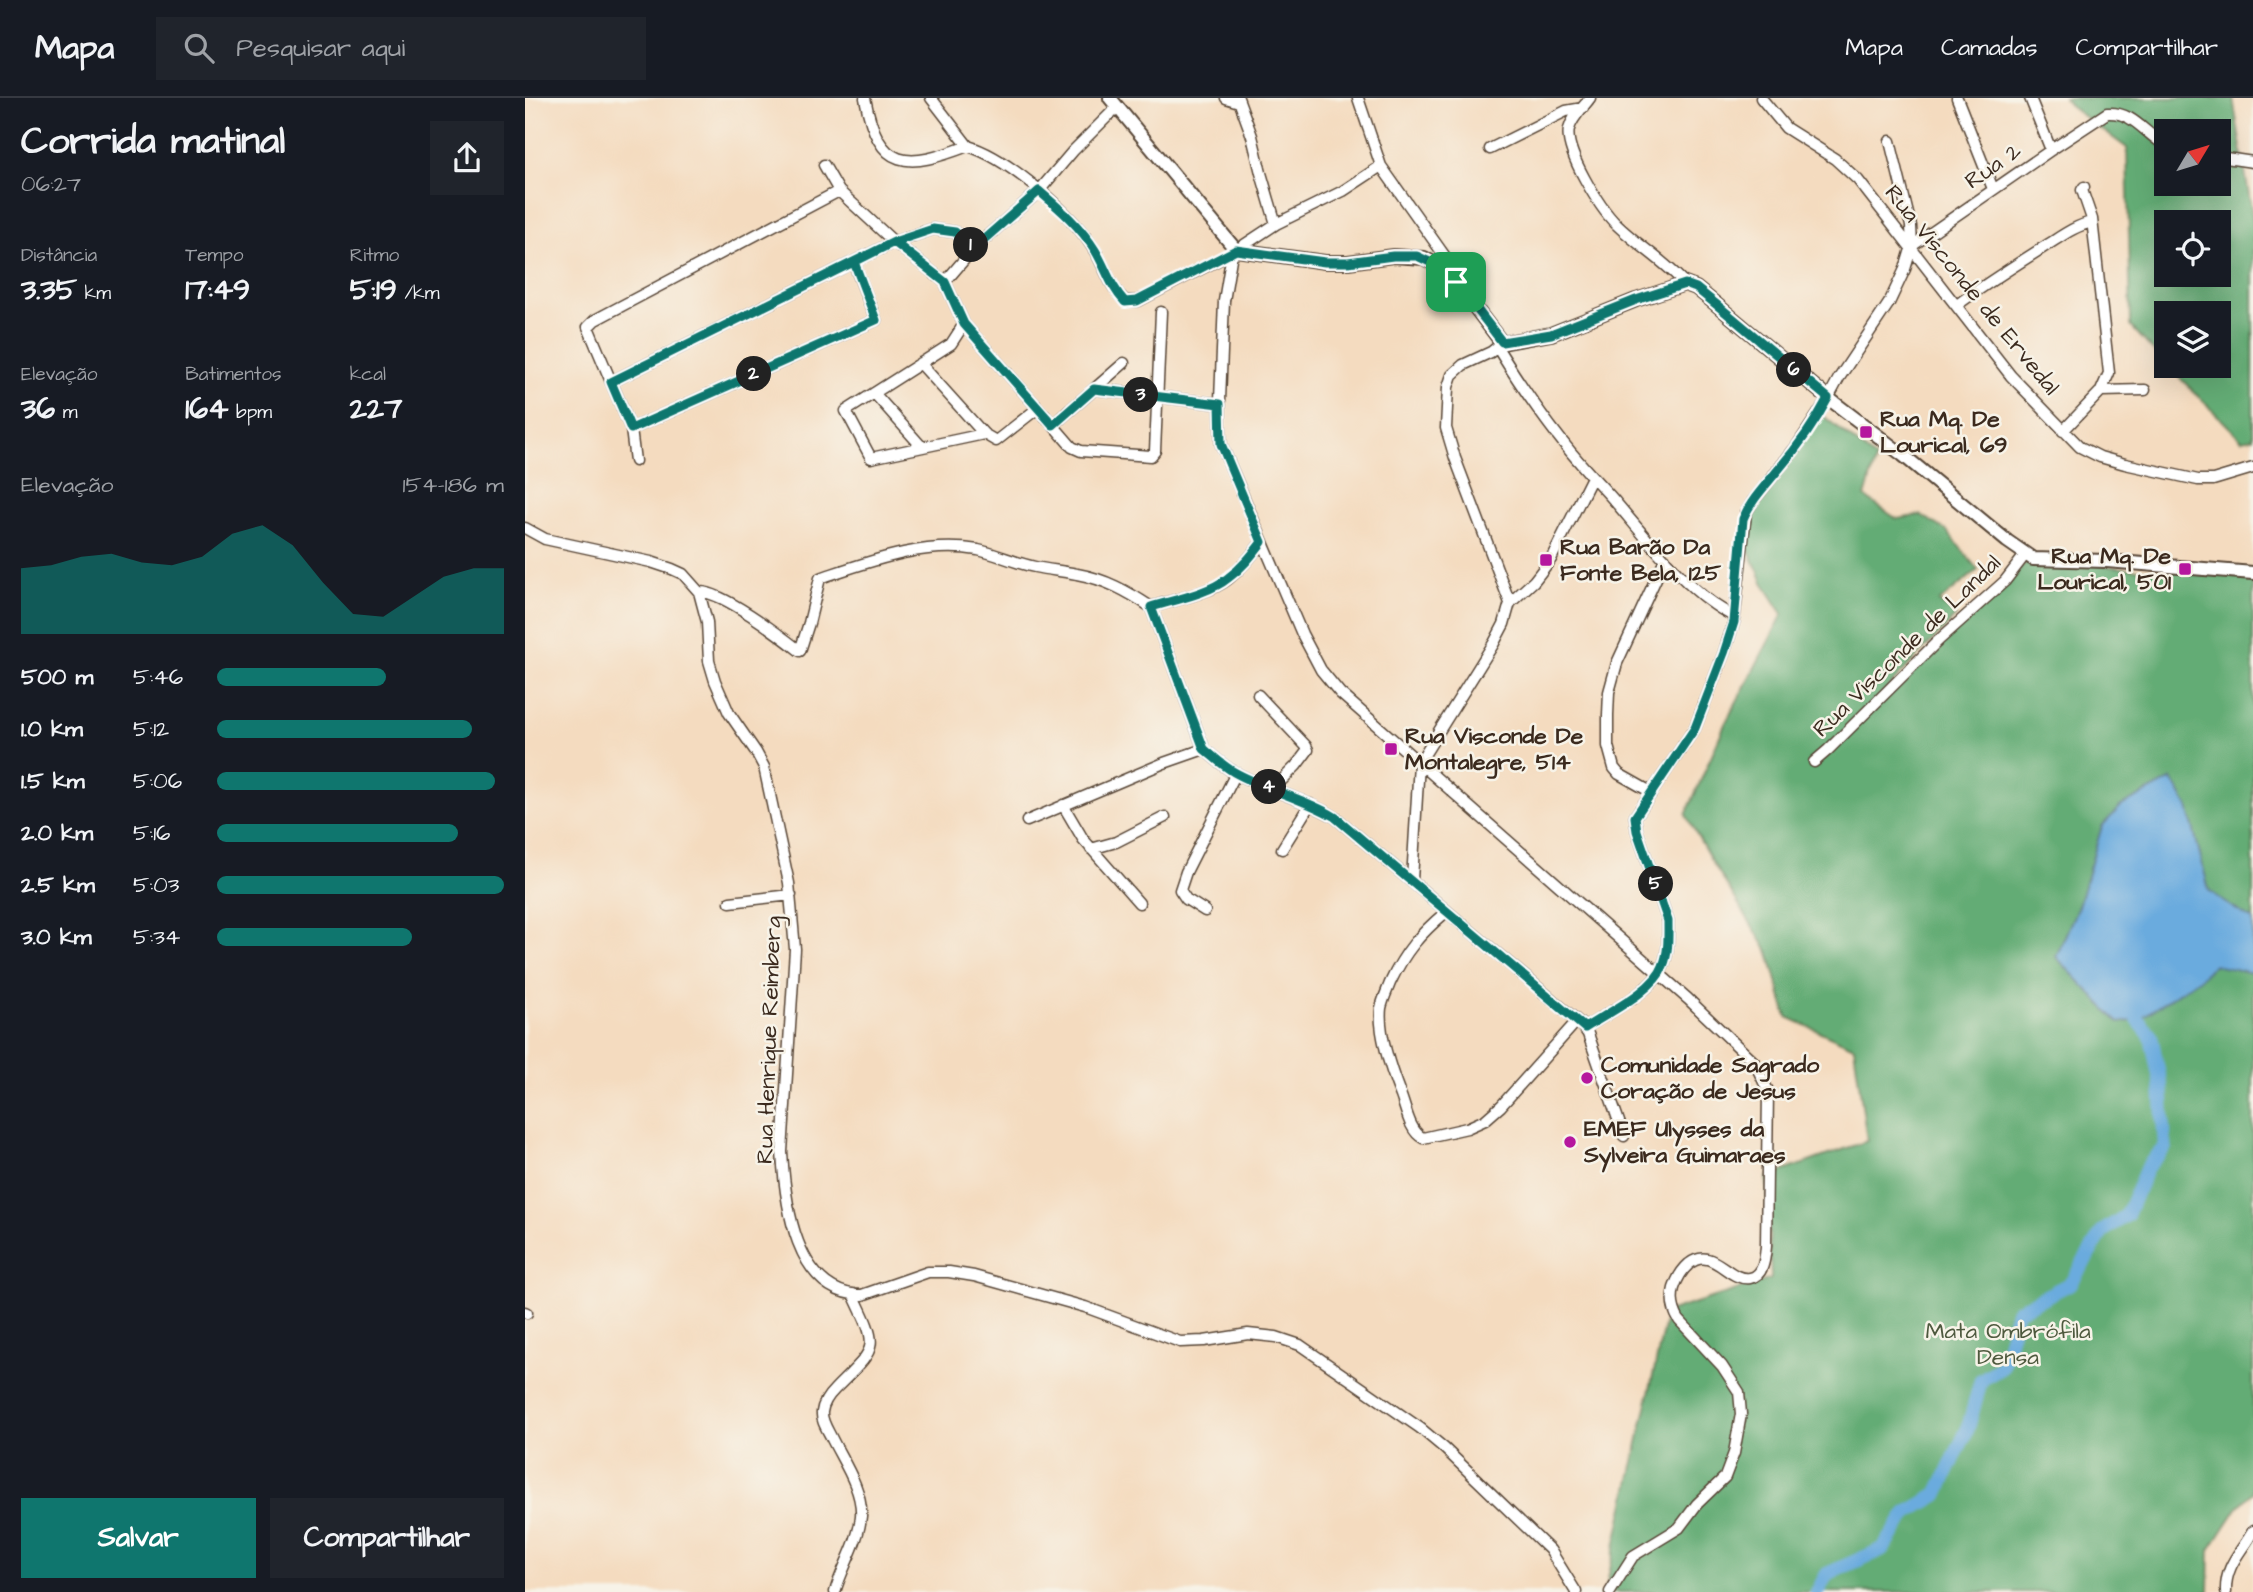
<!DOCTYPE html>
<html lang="pt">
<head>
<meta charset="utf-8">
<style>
	:root { --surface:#171b24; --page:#20242c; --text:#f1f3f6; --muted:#9ea1a6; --line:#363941; --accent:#0f766e }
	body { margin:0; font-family:"Architects Daughter",sans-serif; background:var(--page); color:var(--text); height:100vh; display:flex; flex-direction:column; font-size:26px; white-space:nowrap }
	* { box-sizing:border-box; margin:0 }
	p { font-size:23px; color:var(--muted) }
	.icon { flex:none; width:38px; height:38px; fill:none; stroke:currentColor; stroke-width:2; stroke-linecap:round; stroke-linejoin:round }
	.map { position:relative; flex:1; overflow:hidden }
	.details { display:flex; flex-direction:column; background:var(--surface); width:525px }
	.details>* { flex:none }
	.needle { width:46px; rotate:52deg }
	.tools { position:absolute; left:1629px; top:21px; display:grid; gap:14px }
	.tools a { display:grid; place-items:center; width:77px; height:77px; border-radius:0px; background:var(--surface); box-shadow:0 7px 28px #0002; font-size:35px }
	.pin { position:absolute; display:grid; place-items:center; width:60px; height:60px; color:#fff; margin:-30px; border-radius:14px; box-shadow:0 4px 10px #0006 }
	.km { position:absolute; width:35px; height:35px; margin:-18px; border-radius:50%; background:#222; color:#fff; font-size:19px; line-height:35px; text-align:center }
	.round { display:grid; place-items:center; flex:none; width:74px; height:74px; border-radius:0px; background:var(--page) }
	.summary { display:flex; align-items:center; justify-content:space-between; height:119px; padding:0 21px }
	h1 { font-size:38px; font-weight:700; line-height:52px }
	.metrics { display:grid; grid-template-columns:repeat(3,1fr); gap:10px; height:119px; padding:7px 21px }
	.metrics div { display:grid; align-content:center }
	.metrics b { font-size:30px; font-weight:700 }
	.metrics small { font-size:19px; font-weight:400 }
	.metrics p { font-size:19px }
	.chart { height:196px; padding:14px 21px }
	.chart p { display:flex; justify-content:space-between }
	.chart svg { width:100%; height:126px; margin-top:7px; fill:var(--accent); opacity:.7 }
	.primary-button { display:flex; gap:14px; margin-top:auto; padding:14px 21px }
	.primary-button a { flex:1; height:80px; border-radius:0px; background:var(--accent); color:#fff; font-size:28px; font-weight:700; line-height:80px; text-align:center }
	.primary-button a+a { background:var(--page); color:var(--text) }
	ul { padding:0 21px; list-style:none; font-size:23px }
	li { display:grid; grid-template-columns:112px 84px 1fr; align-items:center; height:52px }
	li i { height:18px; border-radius:9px; background:var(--accent) }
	header { display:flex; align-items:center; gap:42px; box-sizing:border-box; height:98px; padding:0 35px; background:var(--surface); border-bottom:2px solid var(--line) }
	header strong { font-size:33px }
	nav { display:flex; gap:38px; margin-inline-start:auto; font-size:24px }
	.search { width:490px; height:63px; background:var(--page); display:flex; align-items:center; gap:18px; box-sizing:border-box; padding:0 24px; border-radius:0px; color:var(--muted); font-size:26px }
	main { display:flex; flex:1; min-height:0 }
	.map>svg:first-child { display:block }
	.forest { fill:#64ac74; stroke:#506b49; stroke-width:2; fill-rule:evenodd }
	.water { fill:#6aabde; stroke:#526a7e; stroke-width:2 }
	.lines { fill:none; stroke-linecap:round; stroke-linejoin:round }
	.river { stroke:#6aabde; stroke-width:14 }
	.minor-casing { stroke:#574536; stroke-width:13 }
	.major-casing { stroke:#574536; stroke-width:16 }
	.minor { stroke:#fff; stroke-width:10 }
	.major { stroke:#fff; stroke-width:12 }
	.route-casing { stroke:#fff; stroke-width:14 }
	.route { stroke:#0f766e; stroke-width:9 }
	.poi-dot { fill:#b5179e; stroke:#f7f3e8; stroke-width:2.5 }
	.labels { text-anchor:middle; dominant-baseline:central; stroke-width:5; stroke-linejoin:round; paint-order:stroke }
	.street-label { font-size:23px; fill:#3b2a1e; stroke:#f7f3e8 }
	.poi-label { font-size:23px; font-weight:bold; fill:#3b2a1e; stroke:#f7f3e8; text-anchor:start }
	.park-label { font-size:23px; fill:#4e593e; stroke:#f7f3e8 }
</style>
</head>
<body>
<header>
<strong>Mapa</strong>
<div class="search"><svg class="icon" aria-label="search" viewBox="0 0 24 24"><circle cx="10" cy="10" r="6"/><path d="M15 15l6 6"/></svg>Pesquisar aqui</div>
<nav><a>Mapa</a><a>Camadas</a><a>Compartilhar</a></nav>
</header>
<main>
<section class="details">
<div class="summary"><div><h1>Corrida matinal</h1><p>06:27</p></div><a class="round"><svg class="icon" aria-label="share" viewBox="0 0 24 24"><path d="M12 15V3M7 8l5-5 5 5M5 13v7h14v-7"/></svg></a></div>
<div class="metrics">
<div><p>Distância</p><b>3.35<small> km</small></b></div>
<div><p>Tempo</p><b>17:49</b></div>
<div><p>Ritmo</p><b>5:19<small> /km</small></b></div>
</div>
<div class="metrics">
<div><p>Elevação</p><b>36<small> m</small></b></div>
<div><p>Batimentos</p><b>164<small> bpm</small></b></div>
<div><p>kcal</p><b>227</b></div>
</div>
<div class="chart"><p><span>Elevação</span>154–186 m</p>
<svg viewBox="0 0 160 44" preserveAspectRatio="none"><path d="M0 44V21L10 20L20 17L30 16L40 19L50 20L60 17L70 9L80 6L90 13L100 26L110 37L120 38L130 31L140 24L150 21L160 21V44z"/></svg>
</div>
<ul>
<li><b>500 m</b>5:46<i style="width:59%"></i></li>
<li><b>1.0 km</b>5:12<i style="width:89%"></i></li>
<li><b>1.5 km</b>5:06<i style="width:97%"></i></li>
<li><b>2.0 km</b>5:16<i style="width:84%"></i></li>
<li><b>2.5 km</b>5:03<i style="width:100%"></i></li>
<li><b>3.0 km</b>5:34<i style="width:68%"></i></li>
</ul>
<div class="primary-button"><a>Salvar</a><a>Compartilhar</a></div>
</section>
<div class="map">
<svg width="1728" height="1494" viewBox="0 0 1728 1494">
	<rect width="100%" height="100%" fill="#f7f3e8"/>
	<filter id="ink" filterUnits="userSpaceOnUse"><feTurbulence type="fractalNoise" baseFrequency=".0143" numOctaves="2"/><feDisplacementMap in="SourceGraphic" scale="14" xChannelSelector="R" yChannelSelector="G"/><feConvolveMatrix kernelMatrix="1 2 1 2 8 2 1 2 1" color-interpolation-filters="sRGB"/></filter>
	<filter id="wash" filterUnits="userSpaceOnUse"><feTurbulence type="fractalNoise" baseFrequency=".00686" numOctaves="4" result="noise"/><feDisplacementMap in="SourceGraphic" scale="28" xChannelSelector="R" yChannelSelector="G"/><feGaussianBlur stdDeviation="1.57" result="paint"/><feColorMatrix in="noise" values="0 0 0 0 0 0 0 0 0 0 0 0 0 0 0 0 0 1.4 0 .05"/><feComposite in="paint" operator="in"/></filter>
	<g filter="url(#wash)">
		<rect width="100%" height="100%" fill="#f4dbbf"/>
		<path class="forest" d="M1539,0H1708L1728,122V340L1717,342L1643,268H1694V215H1642L1641,267L1606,228L1602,50L1546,9ZM1642,33H1694V86H1642ZM1642,124H1694V177H1642Z
			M1296,316L1351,361L1340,399L1372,421L1396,417L1422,433L1453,472L1414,504L1431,518L1306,649L1507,459L1608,471L1728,476V1394L1713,1409L1685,1452L1684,1494H1080L1142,1214L1246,1181L1242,1079L1342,1043L1329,949L1262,919L1244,855L1185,760L1161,717L1200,626L1258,516L1240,488L1218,440L1220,419Z"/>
		<path class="water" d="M1647,681L1663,709L1684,792L1699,804L1728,822V875L1689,867L1674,881L1613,922L1594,925L1531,859L1553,808L1577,728L1596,708Z"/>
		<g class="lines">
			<path class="river" d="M1292,1494L1302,1476L1358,1451L1382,1415L1412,1397L1443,1330L1456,1282L1477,1269L1492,1213L1546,1185L1578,1133L1602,1117L1622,1069L1640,1049L1636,987L1626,938L1613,922"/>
		</g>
	</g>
	<g filter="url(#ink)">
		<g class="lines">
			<g class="minor-casing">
				<path id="minor" d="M340,0C354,74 382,71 443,48
					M406,0L443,48
					M701,0L714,4
					M713,0L727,38L736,75L751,126
					M833,0L856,68L919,157L931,183
					M1065,0C1058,10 1047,19 1044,31C1039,53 1075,110 1091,126C1112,147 1140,163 1160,186
					M1236,0L1261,30L1310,61L1333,82L1486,278L1555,349L1575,359L1600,366L1673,382H1688L1728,370
					M1432,0L1468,91
					M1505,0L1526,52
					M443,48C483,60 549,117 570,153C581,171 585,189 600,203H613L707,155L751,126L818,93L856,68
					M965,51L1041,13L1058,10
					M1694,59L1728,64
					M314,93L369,144L420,184L439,226
					M1387,148L1526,52L1582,15C1609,13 1620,37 1642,48
					M707,155L699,203L695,302L696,346L777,536L796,572L815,595L1163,901L1230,965L1243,993L1241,1148C1240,1159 1239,1178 1225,1180C1203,1184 1188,1147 1164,1166C1157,1172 1152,1181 1149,1190C1146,1201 1148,1212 1154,1222L1197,1268L1214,1294L1216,1316L1209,1355L1200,1379L1172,1406L1154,1430L1108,1458L1085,1494
					M420,184L449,150L514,93L548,53L592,9
					M1432,207C1460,186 1489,168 1519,149C1534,140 1549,128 1567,124
					M977,245L966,254L938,267L927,277L923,289L921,330L930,360L985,505
					M972,249C999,293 1029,337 1064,375C1074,386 1084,396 1093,407C1123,442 1167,499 1209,518
					M395,265L459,336
					M599,265L528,327L547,349L556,353L626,358L630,353L636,214
					M86,284L369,144L408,131L430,134L449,150
					M569,291L695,306
					M1576,293L1620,292
					M349,295L397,349
					M513,310L471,343L459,336L346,360L321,313L426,246L439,226L528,327
					M106,331L351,222L329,165
					M1538,333L1576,293L1584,275L1567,121L1557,92L1559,89
					M110,363L106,331L63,229L70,222L314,93L299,67
					M0,430L20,441L126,464L147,471L158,476L174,494L182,524L184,563L190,583L204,615L231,654L239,669L264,785L270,851L257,1054C260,1104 270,1196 337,1197L403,1174H424L449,1178L560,1209L655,1244L679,1243L723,1236L751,1239L775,1247L895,1330L919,1350L1025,1452L1051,1494
					M174,494C196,492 256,538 275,553L284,525L295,480C346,463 398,443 453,452C472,456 490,465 510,469C524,472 538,473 552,476C580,481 602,493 626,509C649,502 685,495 703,481C717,470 727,457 737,444
					M626,509L679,651C689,659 698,668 709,674C741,692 778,700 810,719L1056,926L1063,936L1099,1038
					M733,597L781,648L783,652L771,668L748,691
					M1289,664L1303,652L1415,541L1480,483L1500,457
					M1126,694L1094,676L1089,670L1083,648V617L1084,594L1092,565L1140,461
					M538,707L558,741L614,805
					M502,723L639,665L679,651
					M566,751L591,744L640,719
					M757,751L785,706
					M887,782L894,665L969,545L979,526L985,505L1009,483L1026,461L1067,379
					M205,804L266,797
					M680,813L661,801L655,792L661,774L711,675
					M921,814C895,836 880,853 865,885C862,893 858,901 856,910C853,936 867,975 876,998C881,1011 885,1034 898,1040L942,1030L960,1022L976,1008L1052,923
					M1060,930C1082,915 1129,893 1138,868C1144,854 1143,838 1143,823L1112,733L1110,719L1170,630L1199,555L1209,524L1221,415L1228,403L1272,348L1301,304L1314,280L1364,205L1380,171L1387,148L1386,128L1365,43
					M0,1214L2,1215
					M310,1494C317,1469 334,1444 336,1418C338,1391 317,1362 306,1339C302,1331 296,1322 297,1314C298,1305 304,1297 310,1291C353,1248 355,1252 328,1196
					M1701,1494C1700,1467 1716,1455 1728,1433"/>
			</g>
			<g class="major-casing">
				<path id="major" d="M585,0L711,152L800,164H823L868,158L899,160L918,171L931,184L977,245L1026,236L1111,202L1160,186L1171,190L1192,207L1303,300L1378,357L1482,443L1508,461L1582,463L1728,475"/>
			</g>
			<use href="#minor" class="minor"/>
			<use href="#major" class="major"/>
		</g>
	</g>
	<g class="lines" filter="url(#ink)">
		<g class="route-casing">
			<path id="route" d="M931,184L909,166L892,158H868L823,164H800L711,152L612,203L600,204C585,188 581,170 570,152C555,128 535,111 514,93L449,150L430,134L408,131L369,144L86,284L106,331L351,222L329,164L369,144L420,184L439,226L528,327L569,291L695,306L696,346L737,444C727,457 717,470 703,480C685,495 649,502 626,509L679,651C689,659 698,668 709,674C741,692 778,700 810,719L1060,930C1082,915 1129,893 1138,868C1144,854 1143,838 1143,823L1112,733L1110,719L1170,630L1199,555L1209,524L1218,421C1226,402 1241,387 1253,372C1272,350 1290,325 1303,300L1192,207L1171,190L1160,186L1111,202L1026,236L977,244L931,184"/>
		</g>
		<use href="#route" class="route"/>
	</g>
	<g class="poi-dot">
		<rect x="1334" y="327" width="14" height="14" rx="3.5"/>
		<rect x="1014" y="455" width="14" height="14" rx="3.5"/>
		<rect x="1653" y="464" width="14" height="14" rx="3.5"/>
		<rect x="859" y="644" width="14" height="14" rx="3.5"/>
		<circle cx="1062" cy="980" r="7"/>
		<circle cx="1045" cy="1044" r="7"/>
	</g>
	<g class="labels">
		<g class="street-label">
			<text transform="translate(1468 68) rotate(-35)">Rua 2</text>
			<text transform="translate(1447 192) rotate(51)">Rua Visconde de Ervedal</text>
			<text transform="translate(1382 548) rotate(-44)">Rua Visconde de Landal</text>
			<text transform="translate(244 942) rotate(-88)">Rua Henrique Reimberg</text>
		</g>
		<g class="poi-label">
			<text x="1355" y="321">Rua Mq. De<tspan x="1355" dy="26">Lourical, 69</tspan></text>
			<text x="1035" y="449">Rua Barão Da<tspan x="1035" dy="26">Fonte Bela, 125</tspan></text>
			<text x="1646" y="458" text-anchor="end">Rua Mq. De<tspan x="1646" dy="26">Lourical, 501</tspan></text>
			<text x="880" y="638">Rua Visconde De<tspan x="880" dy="26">Montalegre, 514</tspan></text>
			<text x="1076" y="967">Comunidade Sagrado<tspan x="1076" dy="26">Coração de Jesus</tspan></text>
			<text x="1059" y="1031">EMEF Ulysses da<tspan x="1059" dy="26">Sylveira Guimaraes</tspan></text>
		</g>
		<g class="park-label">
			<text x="1483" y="1233">Mata Ombrófila<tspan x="1483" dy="26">Densa</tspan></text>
		</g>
	</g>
</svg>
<div class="tools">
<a><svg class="needle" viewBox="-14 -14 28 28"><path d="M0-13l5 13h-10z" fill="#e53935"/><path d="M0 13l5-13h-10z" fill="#9ea1a6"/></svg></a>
<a><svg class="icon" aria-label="locate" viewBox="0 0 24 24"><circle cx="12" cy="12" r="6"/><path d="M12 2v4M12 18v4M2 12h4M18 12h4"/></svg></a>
<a><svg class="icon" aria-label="layers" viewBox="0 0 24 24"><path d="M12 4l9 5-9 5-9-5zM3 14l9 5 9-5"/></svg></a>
</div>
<div class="pin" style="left:931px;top:184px;background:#1e9e55"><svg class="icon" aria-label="arrive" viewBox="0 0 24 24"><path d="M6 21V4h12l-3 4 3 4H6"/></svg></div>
<b class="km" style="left:446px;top:147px">1</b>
<b class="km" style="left:229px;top:276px">2</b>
<b class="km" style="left:616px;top:297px">3</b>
<b class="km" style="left:744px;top:689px">4</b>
<b class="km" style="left:1131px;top:786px">5</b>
<b class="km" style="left:1269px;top:272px">6</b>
</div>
</main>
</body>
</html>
